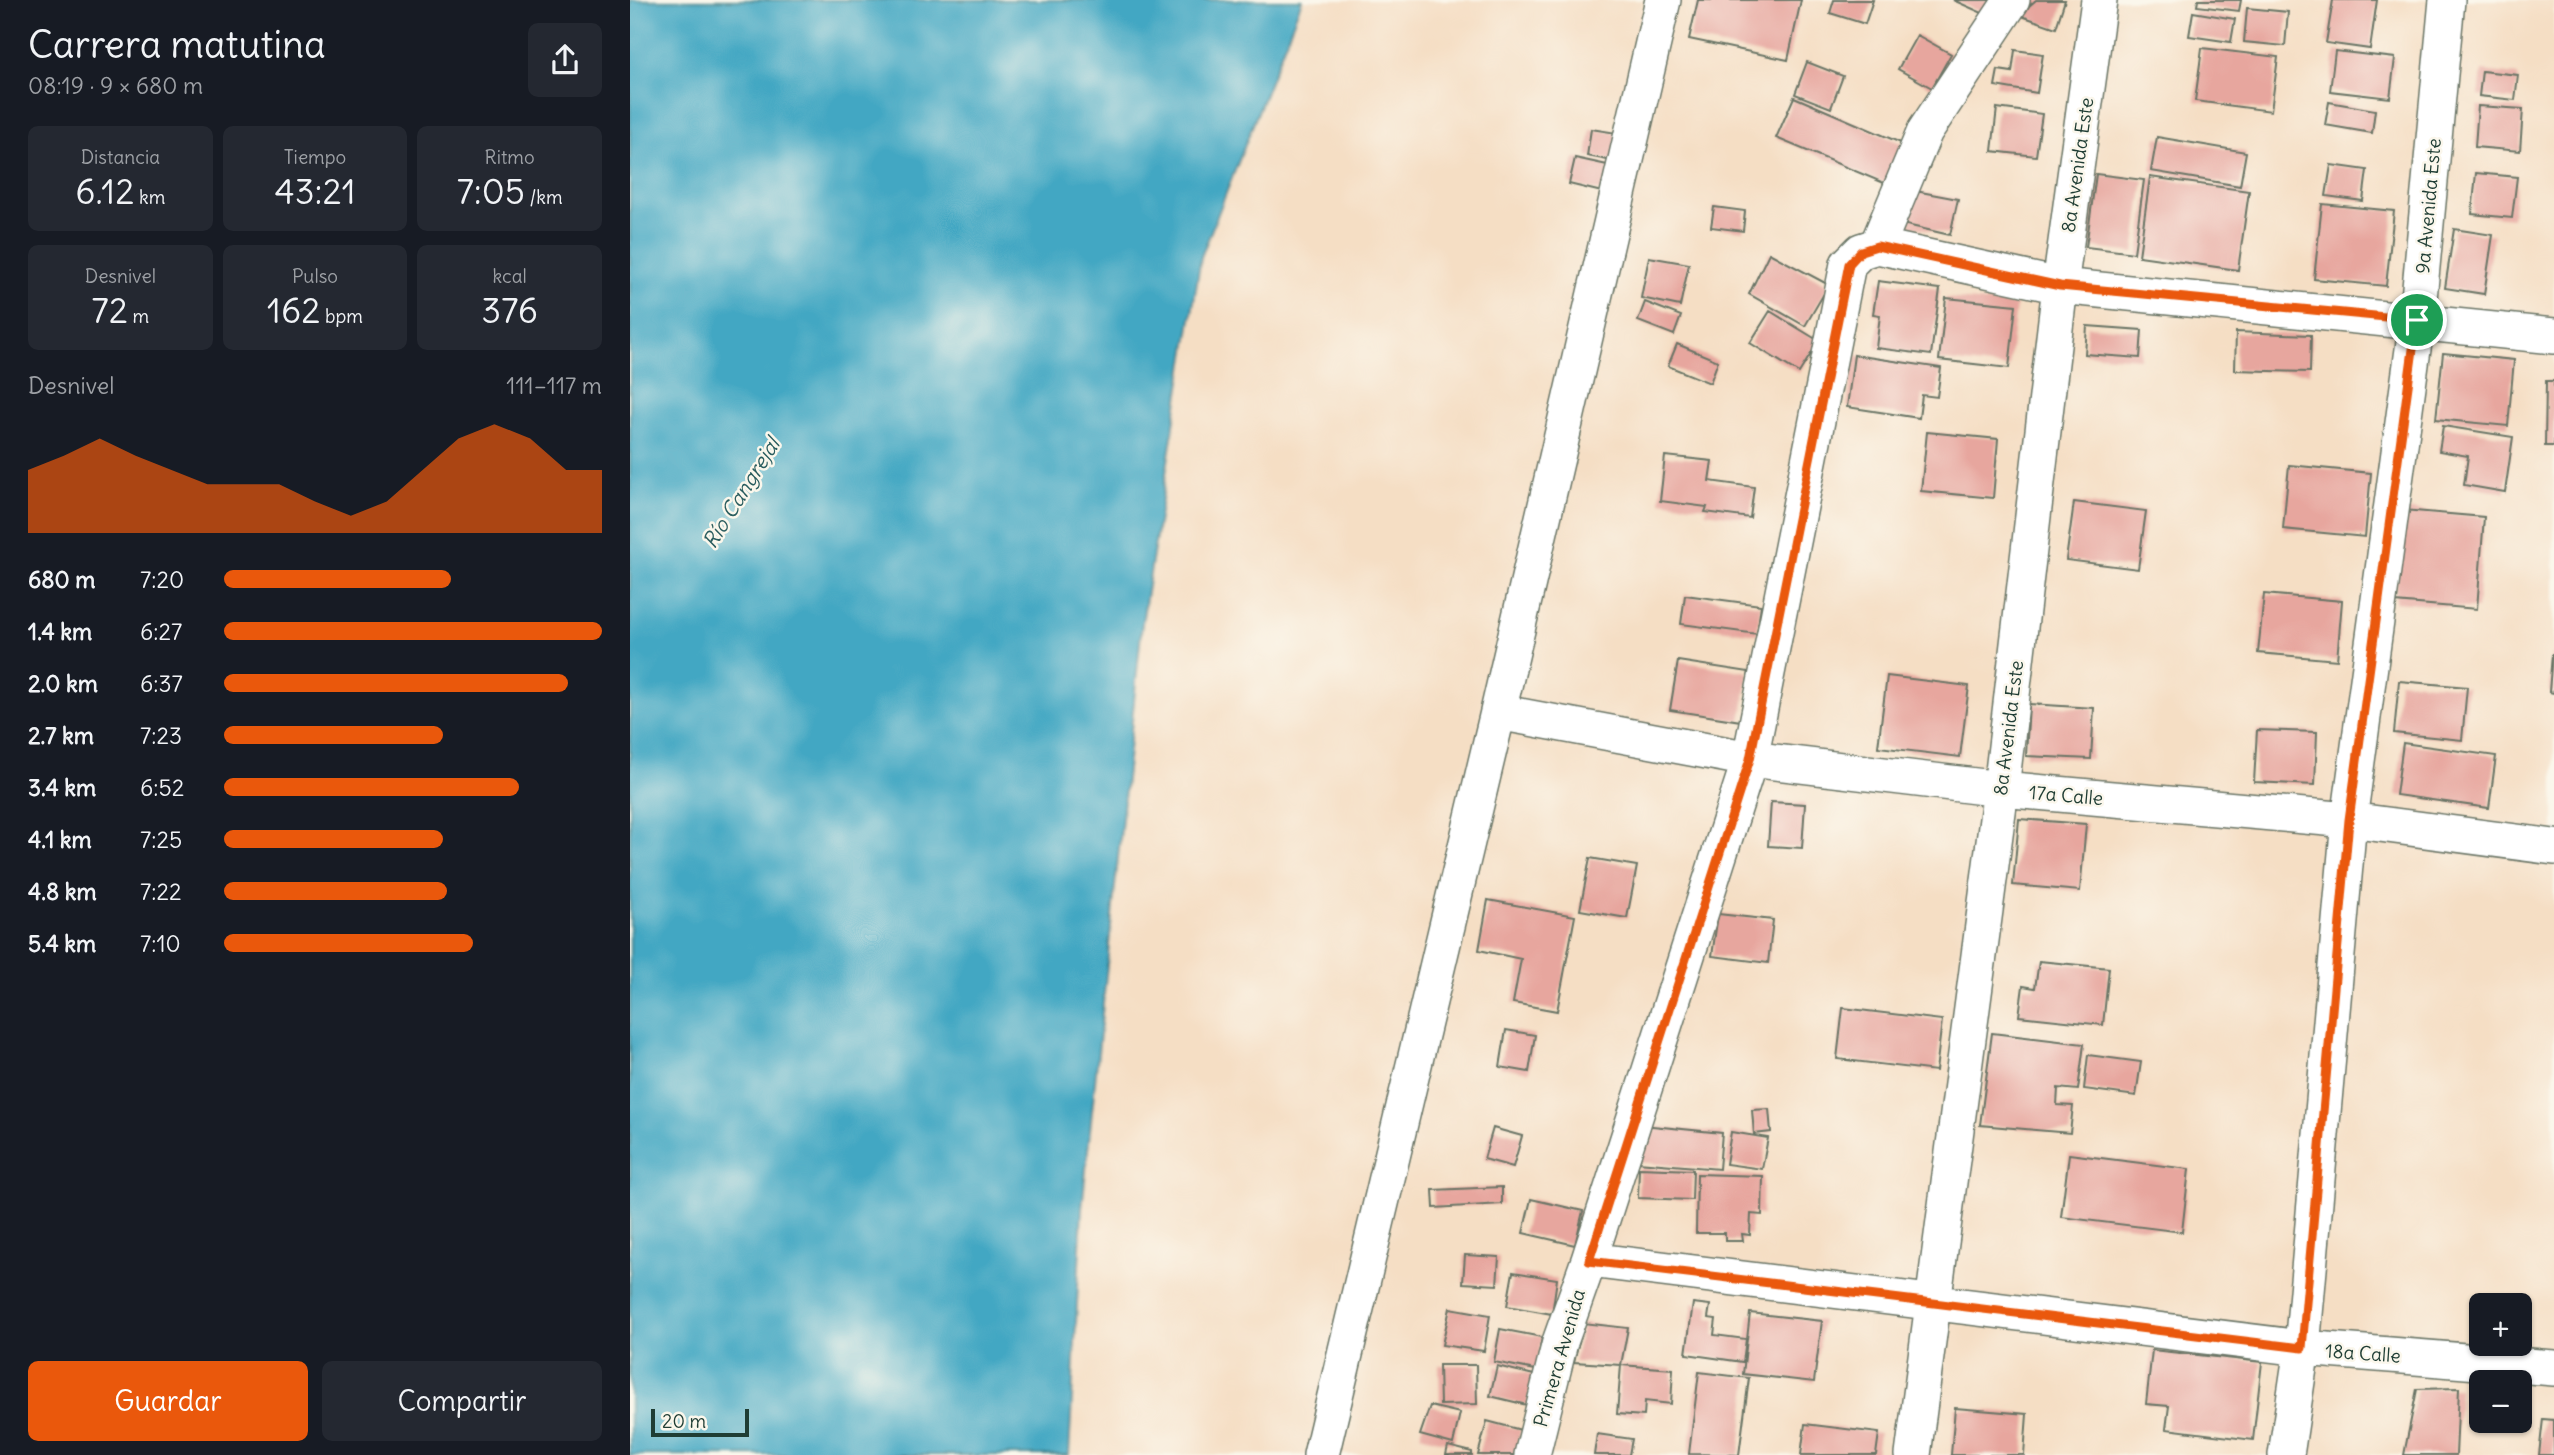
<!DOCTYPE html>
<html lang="es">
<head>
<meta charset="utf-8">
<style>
	:root { --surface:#171b24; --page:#242831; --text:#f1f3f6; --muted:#9ea1a6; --accent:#ea580c }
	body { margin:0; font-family:Delius,sans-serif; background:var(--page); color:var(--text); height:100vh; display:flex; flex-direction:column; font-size:26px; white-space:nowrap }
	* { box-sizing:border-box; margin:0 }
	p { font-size:23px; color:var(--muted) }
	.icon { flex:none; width:38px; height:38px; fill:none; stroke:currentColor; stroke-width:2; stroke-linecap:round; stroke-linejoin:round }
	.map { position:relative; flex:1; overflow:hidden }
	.details { display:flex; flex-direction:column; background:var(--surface); width:630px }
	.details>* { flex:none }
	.controls { position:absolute; left:1839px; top:1293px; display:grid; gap:14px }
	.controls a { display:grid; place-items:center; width:63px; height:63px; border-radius:10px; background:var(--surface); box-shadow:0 2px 5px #0004; font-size:35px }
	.scale { position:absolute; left:21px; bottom:18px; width:98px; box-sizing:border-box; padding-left:7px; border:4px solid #1f3d34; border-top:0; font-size:19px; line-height:24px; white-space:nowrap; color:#1f3d34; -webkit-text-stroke:5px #fbf7ec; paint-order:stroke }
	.pin { position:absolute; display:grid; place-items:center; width:60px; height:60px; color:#fff; margin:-30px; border:4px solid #fff; border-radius:50%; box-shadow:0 2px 7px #0007 }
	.round { display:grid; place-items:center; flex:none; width:74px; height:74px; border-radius:10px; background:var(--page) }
	.head { display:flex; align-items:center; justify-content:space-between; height:119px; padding:0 28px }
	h1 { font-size:38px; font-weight:600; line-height:52px }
	.figures { display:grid; grid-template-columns:repeat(3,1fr); gap:10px; height:119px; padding:7px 28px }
	.figures div { display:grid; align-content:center; border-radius:10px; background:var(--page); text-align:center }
	.figures b { font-size:35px; font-weight:600 }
	.figures small { font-size:19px; font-weight:400 }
	.figures p { font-size:19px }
	.chart { height:196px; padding:14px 28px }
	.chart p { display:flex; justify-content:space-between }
	.chart svg { width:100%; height:126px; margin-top:7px; fill:var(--accent); opacity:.7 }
	.primary-button { display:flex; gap:14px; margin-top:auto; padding:14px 28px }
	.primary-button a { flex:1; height:80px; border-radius:10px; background:var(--accent); color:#fff; font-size:28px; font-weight:600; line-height:80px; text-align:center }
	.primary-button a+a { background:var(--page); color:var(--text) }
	ul { padding:0 28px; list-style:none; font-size:23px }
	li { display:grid; grid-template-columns:112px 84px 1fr; align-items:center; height:52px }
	li i { height:18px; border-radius:9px; background:var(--accent) }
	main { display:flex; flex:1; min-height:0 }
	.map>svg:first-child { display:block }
	.water { fill:#43a7c3; stroke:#31727c; stroke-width:2 }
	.building { fill:#e7a69e }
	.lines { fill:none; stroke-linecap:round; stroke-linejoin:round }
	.street-casing { stroke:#6a7566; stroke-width:38 }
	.street { stroke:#fff; stroke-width:35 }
	.route-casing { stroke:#fff; stroke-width:14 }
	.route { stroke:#ea580c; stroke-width:9 }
	.labels { text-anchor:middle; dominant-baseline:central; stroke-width:5; stroke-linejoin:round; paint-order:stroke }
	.street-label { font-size:19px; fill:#1f3d34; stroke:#fbf7ec }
	.water-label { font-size:21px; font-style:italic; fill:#2a5d5f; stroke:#fbf7ec }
</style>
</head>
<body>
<main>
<section class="details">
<div class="head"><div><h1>Carrera matutina</h1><p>08:19 · 9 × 680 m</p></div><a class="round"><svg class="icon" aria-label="share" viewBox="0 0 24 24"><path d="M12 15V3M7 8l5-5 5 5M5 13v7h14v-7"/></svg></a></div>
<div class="figures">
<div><p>Distancia</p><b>6.12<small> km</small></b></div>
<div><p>Tiempo</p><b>43:21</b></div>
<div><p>Ritmo</p><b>7:05<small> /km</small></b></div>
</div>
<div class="figures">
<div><p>Desnivel</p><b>72<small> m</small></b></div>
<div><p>Pulso</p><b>162<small> bpm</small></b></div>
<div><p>kcal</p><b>376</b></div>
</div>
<div class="chart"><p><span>Desnivel</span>111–117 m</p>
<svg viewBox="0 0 160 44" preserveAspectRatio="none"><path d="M0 44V22L10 17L20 11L30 17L40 22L50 27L60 27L70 27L80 33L90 38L100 33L110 22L120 11L130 6L140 11L150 22L160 22V44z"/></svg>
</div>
<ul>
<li><b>680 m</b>7:20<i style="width:60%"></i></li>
<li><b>1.4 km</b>6:27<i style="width:100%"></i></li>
<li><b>2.0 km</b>6:37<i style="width:91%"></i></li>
<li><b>2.7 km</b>7:23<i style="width:58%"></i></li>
<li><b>3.4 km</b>6:52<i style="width:78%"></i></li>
<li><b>4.1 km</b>7:25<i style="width:58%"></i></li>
<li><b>4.8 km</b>7:22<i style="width:59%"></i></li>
<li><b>5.4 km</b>7:10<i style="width:66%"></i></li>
</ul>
<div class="primary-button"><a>Guardar</a><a>Compartir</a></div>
</section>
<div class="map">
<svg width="1924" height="1455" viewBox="0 0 1924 1455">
	<rect width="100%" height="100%" fill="#fbf7ec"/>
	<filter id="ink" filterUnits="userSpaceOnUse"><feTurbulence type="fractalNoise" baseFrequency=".0143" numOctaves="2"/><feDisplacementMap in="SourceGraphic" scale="14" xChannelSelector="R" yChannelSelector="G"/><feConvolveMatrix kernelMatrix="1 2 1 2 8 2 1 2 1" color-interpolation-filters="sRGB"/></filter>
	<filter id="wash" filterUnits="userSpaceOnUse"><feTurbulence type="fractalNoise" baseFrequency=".00686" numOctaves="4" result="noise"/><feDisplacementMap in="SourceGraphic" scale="28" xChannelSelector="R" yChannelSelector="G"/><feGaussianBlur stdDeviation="1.57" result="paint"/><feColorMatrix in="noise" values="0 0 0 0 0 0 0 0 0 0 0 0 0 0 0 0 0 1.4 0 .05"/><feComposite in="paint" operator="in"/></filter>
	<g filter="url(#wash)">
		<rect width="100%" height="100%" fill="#f5dec4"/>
		<path class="water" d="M0,0H672L571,257L512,623L452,1209L439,1455H0Z"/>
		<g id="blocks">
			<path class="building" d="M1068,0H1171L1158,60L1059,39Z
				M1204,0H1243L1235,24L1200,13Z
				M1323,0H1367L1361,17Z
				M1406,0H1435L1426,28L1389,15Z
				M1568,0H1611L1609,11L1567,6Z
				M1703,0H1747L1740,49L1696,43Z
				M1617,8L1658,12L1655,46L1614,42Z
				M1563,12L1605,19L1601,42L1559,36Z
				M1287,35L1321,54L1302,88L1268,69Z
				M1572,48L1648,57L1641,111L1565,101Z
				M1385,50L1413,54L1407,93L1365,86L1368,70L1382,72Z
				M1705,51L1765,58L1760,98L1700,91Z
				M1177,62L1213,76L1201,108L1165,94Z
				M1852,71L1888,75L1885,100L1849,96Z
				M1164,97L1278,146L1261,186L1146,138Z
				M1699,102L1745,110L1742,133L1695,125Z
				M1848,106L1893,109L1890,151L1845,147Z
				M1367,108L1412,114L1406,156L1362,151Z
				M961,129L987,133L983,161L957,156Z
				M1527,137L1616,152L1610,186L1521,171Z
				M945,158L982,166L976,193L939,184Z
				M1701,165L1737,170L1733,201L1696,196Z
				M1846,173L1887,177L1882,218L1842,214Z
				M1466,174L1514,180L1504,253L1456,247Z
				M1520,177L1619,191L1608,270L1509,256Z
				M1280,190L1328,199L1320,235L1272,224Z
				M1692,204L1764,211L1756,286L1684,279Z
				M1084,207L1115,211L1113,231L1081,227Z
				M1824,229L1863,235L1854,294L1815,288Z
				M1139,253L1199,285L1175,326L1119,294Z
				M1019,257L1059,264L1050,306L1011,298Z
				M1248,281L1310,289L1301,355L1246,348L1250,315L1243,314Z
				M1316,298L1386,305L1379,368L1309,360Z
				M1015,302L1051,316L1044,335L1008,321Z
				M1140,311L1189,341L1169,373L1120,343Z
				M1457,326L1512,330L1510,358L1455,354Z
				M1606,332L1681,335L1680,372L1605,370Z
				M1047,344L1088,361L1080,383L1038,366Z
				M1813,353L1884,360L1878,426L1806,419Z
				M1224,355L1311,368L1307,397L1292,395L1289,418L1217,407Z
				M1916,381H1924V446H1915Z
				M1813,426L1883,437L1875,492L1834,485L1838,456L1809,451Z
				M1297,432L1368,439L1363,498L1291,491Z
				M1035,456L1082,461L1079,481L1124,487L1120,518L1075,512L1077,507L1030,501Z
				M1659,465L1741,473L1735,537L1653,529Z
				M1444,502L1516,511L1508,569L1436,560Z
				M1773,510L1854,517L1847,609L1765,602Z
				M1634,594L1712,601L1707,660L1628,653Z
				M1055,595L1131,605L1127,634L1051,624Z
				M1922,654H1924V693L1919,692Z
				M1048,661L1119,672L1111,721L1040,710Z
				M1257,676L1339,686L1330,757L1248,747Z
				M1769,681L1837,687L1832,740L1764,733Z
				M1399,704L1464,708L1461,759L1396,756Z
				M1627,730L1687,732L1685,785L1624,782Z
				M1773,743L1866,756L1859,808L1766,795Z
				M1141,802L1175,804L1172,848L1138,846Z
				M1389,819L1456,824L1450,891L1383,885Z
				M960,858L1007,866L997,918L950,910Z
				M858,900L945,916L927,1011L883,1003L891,959L849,950Z
				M1088,914L1143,920L1138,963L1082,956Z
				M1409,961L1479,968L1473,1025L1389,1016L1393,986L1405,988Z
				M1213,1008L1312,1020L1306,1071L1207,1059Z
				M876,1030L905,1035L899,1072L870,1067Z
				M1362,1033L1454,1044L1448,1090L1428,1088L1427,1105L1443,1106L1440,1133L1350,1125Z
				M1458,1055L1511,1062L1506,1096L1454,1089Z
				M1139,1109L1141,1132L1124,1134L1122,1110Z
				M1012,1125L1092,1133L1089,1169L1008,1162Z
				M863,1128L892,1136L883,1167L854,1159Z
				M1101,1132L1138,1138L1132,1169L1096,1164Z
				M1439,1154L1559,1169L1552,1232L1431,1217Z
				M1009,1168L1063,1170L1062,1200L1008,1198Z
				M1067,1174L1133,1176L1132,1215L1121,1214L1120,1235L1112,1234L1113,1241H1095V1233H1066Z
				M872,1187V1204L804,1208L803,1190Z
				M901,1199L953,1211L945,1245L893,1233Z
				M835,1255L869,1257L867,1285L833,1283Z
				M883,1272L927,1279L922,1314L877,1306Z
				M1063,1303L1080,1305L1078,1318L1086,1319L1084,1335L1116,1339L1113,1362L1056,1354Z
				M820,1308L860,1315L854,1351L812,1345Z
				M1120,1313L1192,1321L1184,1382L1113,1374Z
				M953,1323L998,1328L991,1365L944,1362Z
				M870,1329L912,1337L906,1370L864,1362Z
				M1522,1350L1632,1362L1623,1440L1536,1429L1539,1406L1516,1404Z
				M809,1365H846L847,1404L810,1405Z
				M991,1365L1043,1369L1041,1404L1015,1401L1014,1416L987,1414Z
				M867,1366L904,1375L897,1405L860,1396Z
				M1069,1372L1119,1378L1109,1455L1059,1454Z
				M1829,1388L1826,1455H1774L1787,1389Z
				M800,1406L830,1413L823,1444L790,1435Z
				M1325,1408L1397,1414L1394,1455H1321Z
				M1913,1419L1924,1420V1455H1909Z
				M857,1421L891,1430L884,1455H848Z
				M1175,1424L1249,1433L1246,1455H1171Z
				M967,1434L1002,1439L999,1455H964Z
				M818,1446L842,1452V1455H816Z"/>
		</g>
	</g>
	<g filter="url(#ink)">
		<use href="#blocks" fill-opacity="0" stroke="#6a7566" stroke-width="2"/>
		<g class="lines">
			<g class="street-casing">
				<path id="street" d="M1247,246L1295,131L1382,0
					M868,712L1120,759L1371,789L1719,820L1924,847
					M959,1260L1672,1348L1924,1368
					M691,1455L868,712L1033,0
					M902,1455L930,1342L959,1260L1120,759L1218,264L1231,251L1247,246L1430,286L1924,336
					M1283,1455L1371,789L1430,286L1469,0
					M1656,1455L1672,1348L1719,820L1787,320L1817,0"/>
			</g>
			<use href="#street" class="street"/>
		</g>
	</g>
	<g class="lines" filter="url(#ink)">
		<g class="route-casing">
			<path id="route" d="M1247,246L1430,286L1787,320L1719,820L1672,1348L959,1261L1120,759L1219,264L1231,251Z"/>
		</g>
		<use href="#route" class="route"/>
	</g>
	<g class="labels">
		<g class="street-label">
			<text transform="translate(1447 165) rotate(-82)">8a Avenida Este</text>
			<text transform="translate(1798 206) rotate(-85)">9a Avenida Este</text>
			<text transform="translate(1378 728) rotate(-83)">8a Avenida Este</text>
			<text transform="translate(1436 795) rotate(5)">17a Calle</text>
			<text transform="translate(1733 1353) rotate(4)">18a Calle</text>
			<text transform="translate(929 1358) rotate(-74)">Primera Avenida</text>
		</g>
		<g class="water-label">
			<text transform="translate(111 493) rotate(-58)">Río Cangrejal</text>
		</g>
	</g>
</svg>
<div class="controls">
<a>+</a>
<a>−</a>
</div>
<div class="scale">20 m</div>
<div class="pin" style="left:1787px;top:320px;background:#1e9e55"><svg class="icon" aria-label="arrive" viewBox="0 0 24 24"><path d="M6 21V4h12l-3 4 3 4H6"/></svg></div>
</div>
</main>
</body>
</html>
